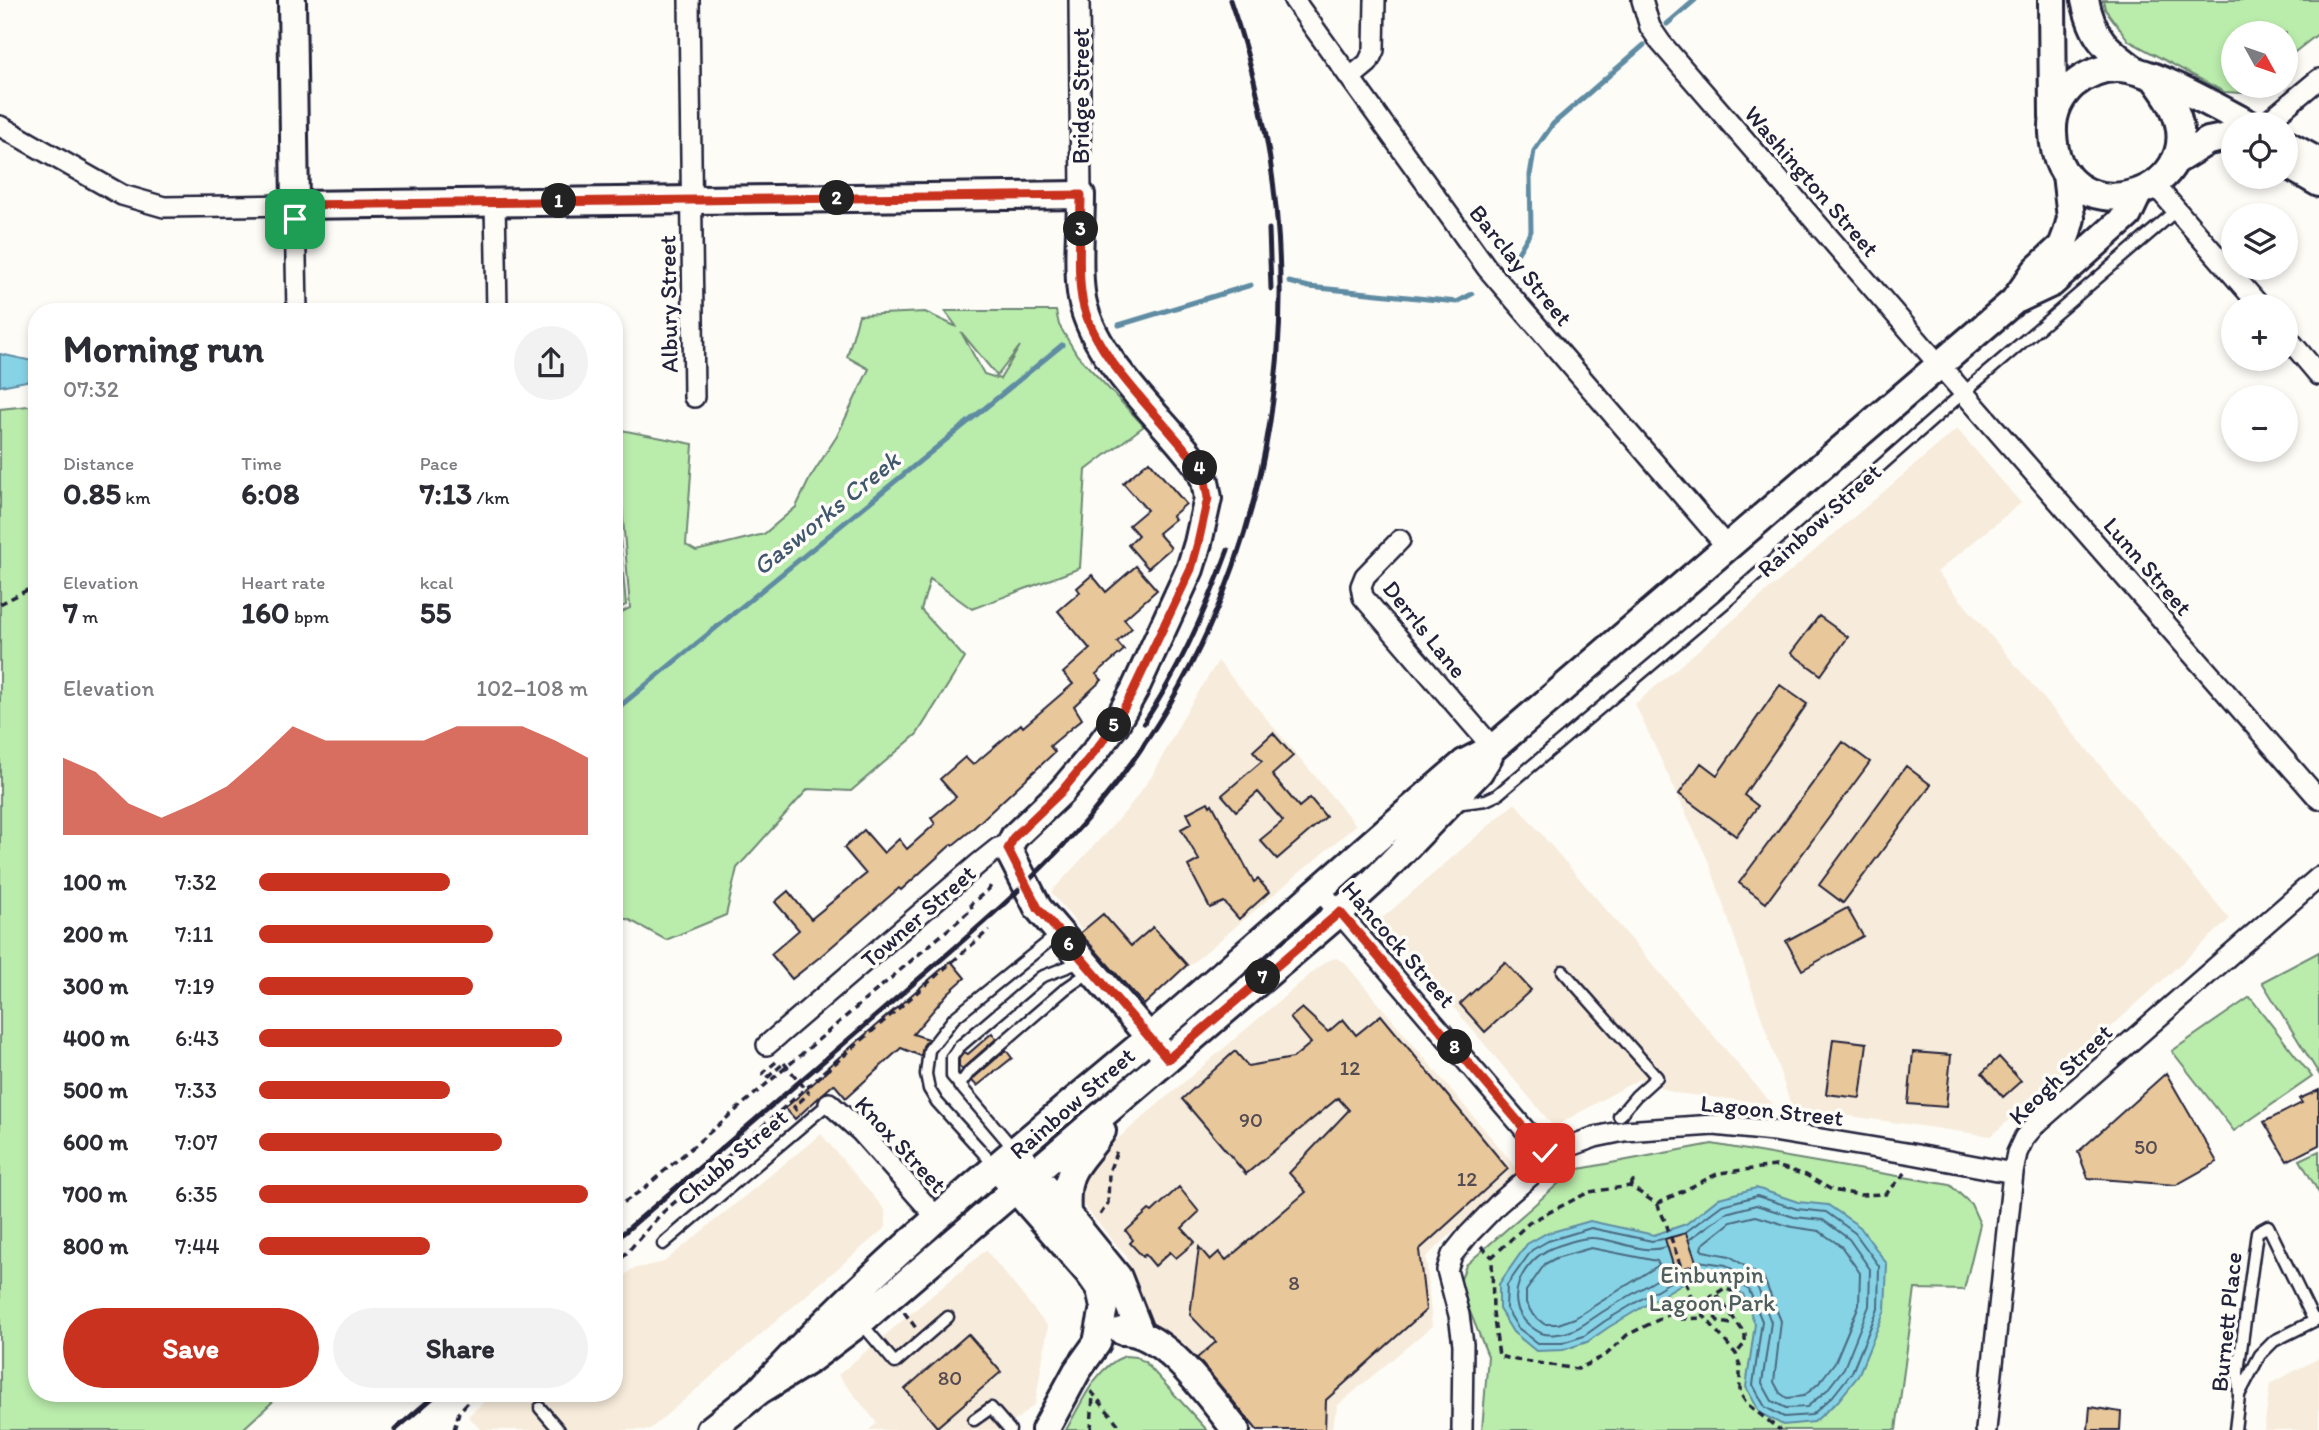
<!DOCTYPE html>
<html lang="en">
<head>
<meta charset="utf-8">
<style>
	:root { --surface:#fff; --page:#f2f2f3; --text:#2b2b33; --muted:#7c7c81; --accent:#c8321e }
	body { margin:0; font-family:Itim,sans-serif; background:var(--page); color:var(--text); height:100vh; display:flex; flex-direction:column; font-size:26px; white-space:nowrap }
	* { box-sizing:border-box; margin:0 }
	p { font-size:23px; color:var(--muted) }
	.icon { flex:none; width:38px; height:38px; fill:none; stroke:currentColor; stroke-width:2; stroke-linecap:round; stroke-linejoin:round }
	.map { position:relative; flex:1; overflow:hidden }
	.sheet { position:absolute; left:28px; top:303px; width:595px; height:1099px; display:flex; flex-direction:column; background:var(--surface); border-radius:28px; box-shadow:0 4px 10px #0003 }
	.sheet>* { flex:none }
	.needle { width:46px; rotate:130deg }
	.buttons { position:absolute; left:2221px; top:21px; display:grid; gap:14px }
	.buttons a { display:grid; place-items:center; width:77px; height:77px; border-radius:50%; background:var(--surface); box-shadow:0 4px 10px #0003; font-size:35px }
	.pin { position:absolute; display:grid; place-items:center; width:60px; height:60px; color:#fff; margin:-30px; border-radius:14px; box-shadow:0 4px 10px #0006 }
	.km { position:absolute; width:35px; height:35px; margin:-18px; border-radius:50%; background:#222; color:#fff; font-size:19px; line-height:35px; text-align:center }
	.round { display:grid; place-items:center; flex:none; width:74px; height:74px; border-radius:37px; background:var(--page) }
	.headline { display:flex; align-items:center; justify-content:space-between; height:119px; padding:0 35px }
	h1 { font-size:38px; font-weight:700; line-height:52px }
	.metrics { display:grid; grid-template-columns:repeat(3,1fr); gap:10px; height:119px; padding:7px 35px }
	.metrics div { display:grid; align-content:center }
	.metrics b { font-size:30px; font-weight:700 }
	.metrics small { font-size:19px; font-weight:400 }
	.metrics p { font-size:19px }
	.chart { height:196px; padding:14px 35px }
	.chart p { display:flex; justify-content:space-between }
	.chart svg { width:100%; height:126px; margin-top:7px; fill:var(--accent); opacity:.7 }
	.primary-button { display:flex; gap:14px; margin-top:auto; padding:14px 35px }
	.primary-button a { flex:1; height:80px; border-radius:42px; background:var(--accent); color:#fff; font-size:28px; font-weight:700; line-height:80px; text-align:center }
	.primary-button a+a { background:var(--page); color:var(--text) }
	ul { padding:0 35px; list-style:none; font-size:23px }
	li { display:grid; grid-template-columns:112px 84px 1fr; align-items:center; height:52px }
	li i { height:18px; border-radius:9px; background:var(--accent) }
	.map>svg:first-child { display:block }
	.built { fill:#f7ecdb }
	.green { fill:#baecac; stroke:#6e8774; stroke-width:2; fill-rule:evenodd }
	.water { fill:#87d3e6; stroke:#5f8ca2; stroke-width:2 }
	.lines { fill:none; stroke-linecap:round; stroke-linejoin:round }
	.shore { stroke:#4a697f; stroke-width:2 }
	.stream { stroke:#5f8ca2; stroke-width:5 }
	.building { fill:#e8c79a; stroke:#22223b; stroke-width:2 }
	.lane-casing { stroke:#22223b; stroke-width:15 }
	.street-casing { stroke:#22223b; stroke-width:24 }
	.secondary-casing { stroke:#22223b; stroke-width:32 }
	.path { stroke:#22223b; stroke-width:3.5; stroke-dasharray:7 5; stroke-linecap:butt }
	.lane { stroke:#fdfcf7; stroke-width:10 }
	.street { stroke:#fdfcf7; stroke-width:19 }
	.secondary { stroke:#fdfcf7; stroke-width:26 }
	.rail { stroke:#22223b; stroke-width:5 }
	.path-bridge { stroke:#22223b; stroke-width:3.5; stroke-dasharray:7 5; stroke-linecap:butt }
	.route-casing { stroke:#fff; stroke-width:14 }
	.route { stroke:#c8321e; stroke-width:9 }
	.labels { text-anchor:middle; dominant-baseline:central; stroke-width:7; stroke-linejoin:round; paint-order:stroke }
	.number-label { font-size:21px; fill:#544b53 }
	.street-label { font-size:24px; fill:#22223b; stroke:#fdfcf7 }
	.park-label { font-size:24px; fill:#505f5d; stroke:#fdfcf7 }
	.water-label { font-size:26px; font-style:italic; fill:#40576e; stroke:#fdfcf7 }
</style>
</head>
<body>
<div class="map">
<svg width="2319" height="1430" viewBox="0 0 2319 1430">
	<rect width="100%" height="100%" fill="#fdfcf7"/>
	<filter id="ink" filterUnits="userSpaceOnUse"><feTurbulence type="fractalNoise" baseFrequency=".0143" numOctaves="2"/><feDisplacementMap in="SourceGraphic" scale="14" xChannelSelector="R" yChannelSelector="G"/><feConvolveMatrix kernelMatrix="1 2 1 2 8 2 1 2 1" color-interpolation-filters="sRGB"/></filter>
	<g filter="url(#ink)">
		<path class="built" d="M1957,429L2021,503L1937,572L2230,919L1991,1136L1792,1108L1710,865L1635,704Z
			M1218,661L1356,825L1143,1005L1051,892L1125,812L1152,776L1186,712Z
			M1515,803L1772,1104L1675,1093L1639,1079L1554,1127L1380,920Z
			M1336,958L1344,962L1520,1172L1426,1257L1432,1326L1338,1405L1331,1430H1248L1141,1309L1127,1257L1082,1204L1081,1170L1326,961Z
			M821,1134L885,1210L886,1227L649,1430H481L468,1416L494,1393H614V1285L632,1269L664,1262Z
			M986,1250L1048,1327L1035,1404L1004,1430H869L877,1423L838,1375Z
			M2319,1358V1430H2264L2270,1384Z"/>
		<path class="green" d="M2103,0H2319V33L2286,59V33H2233V86H2251L2242,93L2224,92L2129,41L2105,9Z
			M945,311H1056L1059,325L1077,355L1144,426L1086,470L1080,568L972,609L930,579L921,610L965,658L917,734L851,791L808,789L737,868L726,915L666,940L628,919H614V616L630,608L616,429L693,444L686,545L696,551L764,534L796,507L810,478L837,436L869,369L847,357L859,315L925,312L957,327ZM961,332L997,376L1020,346L1000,379L984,374Z
			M37,405V1393H282L242,1430H0V409Z
			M614,474L626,605L614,611Z
			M2319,952V1074L2262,982Z
			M2250,997L2312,1077L2234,1131L2172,1051Z
			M1712,1144L1950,1185L1971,1204L1980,1224L1964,1290L1915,1289L1896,1430H1482L1488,1356L1459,1285L1466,1265L1574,1170Z
			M2319,1151V1193L2300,1160Z
			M1125,1356L1136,1357L1145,1362L1207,1430H1066C1082,1403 1095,1367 1125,1356Z"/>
		<path class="water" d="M0,354L37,362V379L0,386Z
			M1756,1188L1798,1202L1828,1205L1860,1227L1887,1264L1885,1310L1858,1376L1838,1401L1814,1422L1783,1425L1760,1413L1746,1387L1755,1324L1743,1294L1720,1280L1693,1277L1609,1327L1587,1342L1563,1350L1536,1351L1513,1332L1499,1309V1284L1527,1244L1545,1234L1590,1221L1654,1235L1686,1224L1719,1198Z"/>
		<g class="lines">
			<path class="shore" d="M1756,1216L1792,1227L1819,1231L1841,1246L1860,1273L1859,1305L1835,1362L1819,1383L1804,1396L1787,1398L1780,1393L1774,1382L1781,1321L1764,1279L1730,1256L1703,1251L1701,1249L1702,1245L1731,1222Z
				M1663,1239L1652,1241L1591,1228L1548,1241L1532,1250L1507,1285L1506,1308L1518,1328L1538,1343H1562L1584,1336L1605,1321L1690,1270L1722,1273L1749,1290L1762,1321L1753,1385L1765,1407L1784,1417L1812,1415L1833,1396L1852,1372L1878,1309L1879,1266L1855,1233L1826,1212L1797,1209L1757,1196L1722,1205L1687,1231
				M1690,1239L1726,1213L1756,1205L1794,1217L1823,1220L1849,1239L1870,1269L1869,1306L1844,1368L1827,1390L1807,1407L1786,1408L1772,1401L1762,1383L1771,1322L1757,1286L1726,1265L1698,1261
				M1666,1247C1642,1255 1617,1239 1593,1238C1581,1237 1563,1244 1552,1248C1523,1260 1501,1301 1529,1325C1539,1333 1544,1336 1557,1334C1576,1333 1589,1320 1604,1311C1627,1297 1650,1284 1673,1270
				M1591,1248L1657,1261L1659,1265L1575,1318L1558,1324H1544L1533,1315L1526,1303V1291L1545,1264L1556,1258Z"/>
			<path class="stream" d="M1667,24L1695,0
				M1516,256L1531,231L1530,175L1534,151L1553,124L1644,45
				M1289,282L1309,287L1457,302L1472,294
				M1119,325L1251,285
				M614,711L1062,345"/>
		</g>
		<path class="building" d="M1149,461L1186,504L1172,516L1175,519L1158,533L1171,548L1148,568L1128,545L1138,535L1129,525L1147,510L1123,483Z
			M1136,566L1157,590L1124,619L1132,628L1117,642L1124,650L1096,674L1102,680L1074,706L1082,719L1050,746L1055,752L969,832L953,845L952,844L901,890L899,888L821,956L792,979L771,954L799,930L775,902L788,891L811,919L866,874L844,848L864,830L884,853L899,839L907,849L935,824L931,818L956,797L940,779L965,757L973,765L1021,724L1023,727L1073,684L1063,673L1090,649L1058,611L1080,592L1077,588L1092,575L1106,592Z
			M1819,616L1848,637L1821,675L1791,653Z
			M1780,685L1807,704L1744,795L1758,806L1736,836L1679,794L1701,763L1717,775Z
			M1273,733L1293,756L1272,775L1299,807L1310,798L1326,817L1277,859L1260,840L1283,821L1258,792L1236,811L1222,795L1262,761L1253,751Z
			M1843,742L1870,762L1766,903L1739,883Z
			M1906,766L1931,785L1843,903L1819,885Z
			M1208,802L1210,806L1212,804L1254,882L1258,879L1269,892L1239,919L1224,902L1210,908L1188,866L1199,860L1181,829L1192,823L1187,813Z
			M1847,908L1863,936L1802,970L1786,941Z
			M1103,914L1131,946L1153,927L1187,965L1144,1005L1080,933Z
			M951,961L965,978L948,993L913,1034L928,1039L923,1046L921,1056L901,1048L846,1098L834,1084L795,1119L785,1108L825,1073L823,1071Z
			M1505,962L1531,990L1485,1032L1460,1004Z
			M1302,1008L1328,1032L1343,1019L1356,1035L1381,1015L1508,1169L1419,1250L1426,1310L1326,1400L1325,1430H1257L1197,1358L1216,1342L1190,1315L1199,1247L1210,1260L1219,1252L1226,1260L1306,1192L1289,1173L1349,1110L1338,1098L1246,1174L1182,1099L1235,1051L1248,1066L1293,1058L1311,1043L1290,1018Z
			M992,1033L996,1039L962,1069L959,1066V1059L964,1052L968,1054Z
			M1833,1039L1867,1043L1860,1098L1826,1094Z
			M1006,1050L1012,1058L977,1086L972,1081L976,1076Z
			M1913,1052L1951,1055L1946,1107L1908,1104Z
			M1999,1057L2021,1081L2003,1097L1982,1073Z
			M2166,1073L2217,1162L2176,1185L2088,1178L2078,1152Z
			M2319,1090V1145L2287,1161L2264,1122L2302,1103L2299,1099Z
			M1179,1187L1199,1212L1182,1228L1195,1242L1176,1258L1170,1252L1155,1266L1145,1254L1143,1257L1130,1243L1133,1240L1126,1231L1149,1210L1152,1212Z
			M1686,1233L1697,1264L1675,1271L1665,1239Z
			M968,1334L1001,1372L937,1427L905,1389Z
			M2090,1407L2121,1412L2120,1430H2088Z"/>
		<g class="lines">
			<g class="lane-casing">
				<path id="lane" d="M1455,804L1486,800L1497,795L1726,602L1963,393L2177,210
					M1563,971L1657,1077L1636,1096L1619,1116
					M959,1086L970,1071L1065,989L1091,971
					M1013,1148L952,1076V1057L959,1047L1041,977L1080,962
					M994,1165L937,1102L929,1089L926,1074L929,1050L954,1018L1058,934
					M663,1244L829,1103
					M861,1323L895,1363L948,1317
					M2239,1395L2260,1355L2274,1341L2318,1319
					M540,1408L559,1430
					M974,1420L991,1408L1010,1430
					M2235,1430L2239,1396L2238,1372L2257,1232L2268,1226L2314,1321"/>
			</g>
			<g class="street-casing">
				<path id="street" d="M689,0L694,397
					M1079,0L1081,195
					M1294,0L1487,268L1727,547
					M1642,0L1650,27L1661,43L1928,352L2319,799
					M1350,78L1368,63L1374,50L1375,0
					M2265,124L2319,79
					M0,126L122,195L164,207L295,205L297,312
					M2154,184L2260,306
					M495,202L497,312
					M2286,336L2319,375
					M1400,540L1365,576L1361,586L1363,597L1493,748
					M1319,889L1550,1159
					M767,1045L978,864L998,848L1009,845
					M829,1103L861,1132L937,1218
					M1462,1430L1463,1344L1459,1315L1447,1270L1452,1255L1469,1234L1499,1203L1550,1159L1573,1145L1595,1137L1624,1131L1714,1125L1773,1131L1912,1154L2013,1173
					M1986,1430L2013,1173L2017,1153L2024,1138L2035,1125L2319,877"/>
			</g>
			<g class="secondary-casing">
				<path id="secondary" d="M292,0L295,205L1081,195C1081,227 1077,261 1081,292C1088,356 1162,416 1199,467L1205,481L1208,498L1198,543L1190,569L1134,691L1115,725L1094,753L1061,792L1014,837L1008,849L1038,908L1168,1059
					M2052,0L2053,117
					M2085,0C2093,38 2105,48 2135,70
					M2155,79C2162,89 2170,99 2175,111C2211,199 2057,239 2053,133C2052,114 2059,98 2073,85C2085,75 2101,68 2117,68C2150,68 2218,108 2249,124
					M2286,144L2319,162
					M2174,162L2208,141L2233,136
					M2286,164L2319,183
					M2018,299L2052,283L2128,215L2138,194
					M1023,1160L1118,1277L1140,1333
					M1005,1177L1088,1272L1100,1289L1104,1307L1097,1343L1077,1371L1045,1430
					M1067,1213C1064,1166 1078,1166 1102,1131
					M1122,1331C1165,1330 1211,1400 1236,1430
					M759,1391C874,1265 1006,1158 1136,1049C1246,955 1354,858 1464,763L1493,748L2014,301L2036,270L2062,246L2067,233L2071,218L2066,174
					M710,1430L759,1391L811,1359L860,1322L1340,912L1375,880L1479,772L1489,756"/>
			</g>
			<path class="path" d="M0,604L37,585
				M776,1062L763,1073L767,1078L784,1063
				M797,1111L794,1107L809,1093
				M1630,1186L1636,1176
				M1657,1204L1719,1173L1776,1166L1806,1175L1832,1190L1860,1195L1886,1194L1908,1170
				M614,1209L642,1190L972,909L971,904L989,889L993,882
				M1100,1215L1108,1203L1109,1172L1117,1150
				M1481,1246L1492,1257
				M614,1267L661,1214L989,930
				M1717,1295L1745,1334V1343L1736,1354
				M1693,1303L1627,1335L1606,1355L1578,1369L1516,1360L1499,1356L1493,1312L1492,1257L1530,1222L1589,1192L1630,1186L1657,1204L1666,1223L1693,1303L1736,1354L1740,1366V1393L1747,1404L1780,1430
				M904,1312L916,1328
				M1669,1314L1679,1319L1704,1318
				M1731,1324L1719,1322L1711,1313V1297L1725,1288L1735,1293L1744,1304L1742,1316
				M1091,1391L1123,1430
				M454,1430L459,1412L476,1393
				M1091,1430L1093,1394"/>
			<use href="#lane" class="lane"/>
			<use href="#street" class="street"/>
			<use href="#secondary" class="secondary"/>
			<path class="rail" d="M1269,229L1271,289
				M1144,723C1180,669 1206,610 1228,550
				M614,1241C704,1163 794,1086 884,1009C956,946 1031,886 1093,812C1284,586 1327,276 1230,0
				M395,1430L438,1393"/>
			<path class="path-bridge" d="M784,1063L809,1093"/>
		</g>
	</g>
	<g class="lines" filter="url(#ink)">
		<g class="route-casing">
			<path id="route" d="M295,219V205L1081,195C1081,227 1077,260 1081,292C1087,354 1163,417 1199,467L1205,481L1208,498L1198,543L1191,569L1133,691L1115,725L1094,752L1061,792L1014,837L1008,849L1038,908L1168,1059L1340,912L1545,1153"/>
		</g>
		<use href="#route" class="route"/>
	</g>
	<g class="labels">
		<g class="number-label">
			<text x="1350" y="1067">12</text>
			<text x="1251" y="1119">90</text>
			<text x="2146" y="1146">50</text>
			<text x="1467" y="1178">12</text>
			<text x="1294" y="1282">8</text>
			<text x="950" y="1377">80</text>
		</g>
		<g class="street-label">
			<text transform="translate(1080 96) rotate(-90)">Bridge Street</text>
			<text transform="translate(1812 181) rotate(49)">Washington Street</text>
			<text transform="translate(1521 265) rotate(51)">Barclay Street</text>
			<text transform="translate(668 304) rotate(-91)">Albury Street</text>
			<text transform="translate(1819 520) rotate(-42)">Rainbow Street</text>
			<text transform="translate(2148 566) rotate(49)">Lunn Street</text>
			<text transform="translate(1425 629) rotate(51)">Derrls Lane</text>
			<text transform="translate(918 916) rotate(-41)">Towner Street</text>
			<text transform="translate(1399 944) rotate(49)">Hancock Street</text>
			<text transform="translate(2060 1074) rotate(-44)">Keogh Street</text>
			<text transform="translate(1072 1103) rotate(-41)">Rainbow Street</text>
			<text transform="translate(1772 1110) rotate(6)">Lagoon Street</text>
			<text transform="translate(901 1144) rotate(47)">Knox Street</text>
			<text transform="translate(732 1157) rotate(-40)">Chubb Street</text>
			<text transform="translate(2226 1322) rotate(-84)">Burnett Place</text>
		</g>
		<g class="park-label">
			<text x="1712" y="1274">Einbunpin<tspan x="1712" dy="28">Lagoon Park</tspan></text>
		</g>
		<g class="water-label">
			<text transform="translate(826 513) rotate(-39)">Gasworks Creek</text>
		</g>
	</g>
</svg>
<div class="buttons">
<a><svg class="needle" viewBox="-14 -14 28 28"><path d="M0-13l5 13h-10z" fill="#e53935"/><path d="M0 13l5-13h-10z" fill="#7c7c81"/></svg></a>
<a><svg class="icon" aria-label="locate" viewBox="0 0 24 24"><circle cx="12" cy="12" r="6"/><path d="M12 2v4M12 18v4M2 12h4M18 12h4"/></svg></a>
<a><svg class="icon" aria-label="layers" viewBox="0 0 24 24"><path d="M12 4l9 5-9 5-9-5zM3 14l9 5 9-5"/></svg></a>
<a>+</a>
<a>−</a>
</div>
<div class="pin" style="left:295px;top:219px;background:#1e9e55"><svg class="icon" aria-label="arrive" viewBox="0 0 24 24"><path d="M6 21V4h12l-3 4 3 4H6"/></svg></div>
<div class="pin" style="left:1545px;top:1153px;background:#d93025"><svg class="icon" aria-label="check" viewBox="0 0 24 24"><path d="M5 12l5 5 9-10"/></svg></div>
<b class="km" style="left:559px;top:201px">1</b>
<b class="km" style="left:837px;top:198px">2</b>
<b class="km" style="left:1081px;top:229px">3</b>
<b class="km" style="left:1200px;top:468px">4</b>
<b class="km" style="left:1114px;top:725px">5</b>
<b class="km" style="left:1069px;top:944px">6</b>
<b class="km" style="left:1263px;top:977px">7</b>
<b class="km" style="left:1455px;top:1047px">8</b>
<section class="sheet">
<div class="headline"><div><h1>Morning run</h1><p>07:32</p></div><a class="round"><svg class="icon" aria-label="share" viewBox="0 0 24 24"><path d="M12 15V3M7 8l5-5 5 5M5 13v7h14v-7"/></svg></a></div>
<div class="metrics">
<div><p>Distance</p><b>0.85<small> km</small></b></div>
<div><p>Time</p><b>6:08</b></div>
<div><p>Pace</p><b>7:13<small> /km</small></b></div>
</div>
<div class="metrics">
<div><p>Elevation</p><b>7<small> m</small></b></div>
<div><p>Heart rate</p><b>160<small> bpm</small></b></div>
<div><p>kcal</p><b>55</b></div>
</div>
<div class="chart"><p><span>Elevation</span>102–108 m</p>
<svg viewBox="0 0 160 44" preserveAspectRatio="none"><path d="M0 44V17L10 22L20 33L30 38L40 33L50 27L60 17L70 6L80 11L90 11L100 11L110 11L120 6L130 6L140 6L150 11L160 17V44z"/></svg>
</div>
<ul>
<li><b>100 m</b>7:32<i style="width:58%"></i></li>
<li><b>200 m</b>7:11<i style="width:71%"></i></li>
<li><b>300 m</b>7:19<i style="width:65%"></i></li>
<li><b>400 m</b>6:43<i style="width:92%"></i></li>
<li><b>500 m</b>7:33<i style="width:58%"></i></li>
<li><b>600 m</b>7:07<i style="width:74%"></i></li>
<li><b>700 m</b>6:35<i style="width:100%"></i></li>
<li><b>800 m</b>7:44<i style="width:52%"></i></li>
</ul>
<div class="primary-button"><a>Save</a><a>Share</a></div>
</section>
</div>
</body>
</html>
